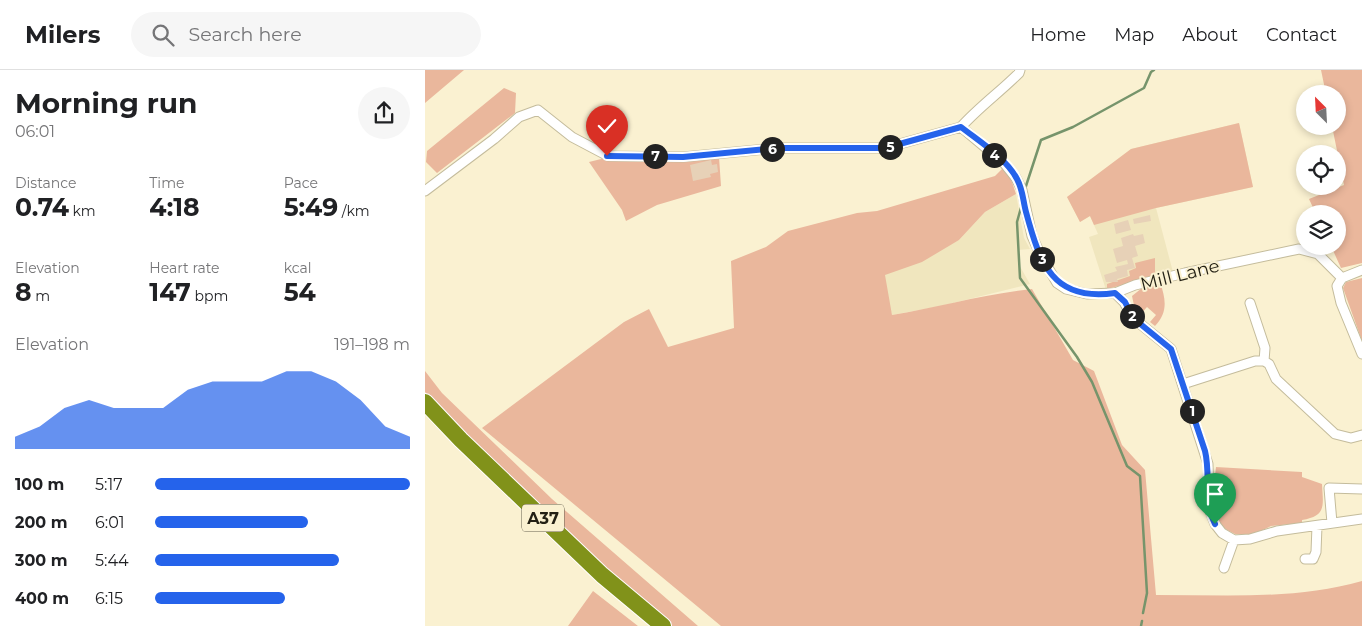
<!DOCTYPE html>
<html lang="en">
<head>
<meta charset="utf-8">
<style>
	:root { --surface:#fff; --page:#f6f6f6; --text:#202124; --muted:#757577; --line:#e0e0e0; --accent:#2563eb }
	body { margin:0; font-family:Montserrat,sans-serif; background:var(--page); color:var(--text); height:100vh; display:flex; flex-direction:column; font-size:19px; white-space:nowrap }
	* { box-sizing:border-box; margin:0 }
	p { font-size:16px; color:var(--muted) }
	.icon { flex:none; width:28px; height:28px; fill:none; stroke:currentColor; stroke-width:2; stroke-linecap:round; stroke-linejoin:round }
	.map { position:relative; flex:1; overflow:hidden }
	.sheet { display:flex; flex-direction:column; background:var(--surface); width:425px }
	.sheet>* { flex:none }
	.needle { width:32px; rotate:336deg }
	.fabs { position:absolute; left:871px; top:15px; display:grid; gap:10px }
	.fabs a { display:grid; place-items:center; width:50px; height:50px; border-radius:50%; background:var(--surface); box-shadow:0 2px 8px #0003; font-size:25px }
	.pin { position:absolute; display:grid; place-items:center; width:42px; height:42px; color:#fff; margin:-51px -21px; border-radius:50% 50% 50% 0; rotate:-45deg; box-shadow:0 0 5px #0007 }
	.pin .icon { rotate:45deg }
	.km { position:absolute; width:25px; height:25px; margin:-12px; border-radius:50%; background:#222; color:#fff; font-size:14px; line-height:25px; text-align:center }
	.round { display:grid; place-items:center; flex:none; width:52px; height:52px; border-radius:26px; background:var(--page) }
	.overview { display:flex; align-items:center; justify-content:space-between; height:85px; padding:0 15px }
	h1 { font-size:28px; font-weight:700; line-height:38px }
	.metrics { display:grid; grid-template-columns:repeat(3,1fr); gap:8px; height:85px; padding:5px 15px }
	.metrics div { display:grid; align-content:center }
	.metrics b { font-size:25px; font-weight:700 }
	.metrics small { font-size:14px; font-weight:400 }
	.metrics p { font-size:14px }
	.chart { height:140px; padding:10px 15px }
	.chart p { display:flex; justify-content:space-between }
	.chart svg { width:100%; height:90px; margin-top:5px; fill:var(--accent); opacity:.7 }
	ul { padding:0 15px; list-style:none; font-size:16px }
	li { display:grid; grid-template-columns:80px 60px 1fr; align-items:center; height:38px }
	li i { height:12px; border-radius:6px; background:var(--accent) }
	header { display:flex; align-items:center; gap:30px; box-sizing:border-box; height:70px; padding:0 25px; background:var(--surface); border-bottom:1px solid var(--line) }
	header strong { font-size:24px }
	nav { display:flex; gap:28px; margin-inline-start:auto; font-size:18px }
	.search { width:350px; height:45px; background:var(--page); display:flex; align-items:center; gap:12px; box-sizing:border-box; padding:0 18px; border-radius:28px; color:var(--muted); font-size:19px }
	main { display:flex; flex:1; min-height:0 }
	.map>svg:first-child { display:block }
	.built { fill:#f0e6be }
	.green { fill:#eab79c }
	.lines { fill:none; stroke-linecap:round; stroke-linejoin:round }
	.stream { stroke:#76946b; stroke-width:2.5 }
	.building { fill:#e7d1b7 }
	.street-casing { stroke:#c4bc9c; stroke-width:11 }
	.highway-casing { stroke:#fff; stroke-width:18 }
	.street { stroke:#fff; stroke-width:9 }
	.highway { stroke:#81921a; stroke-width:16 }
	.route-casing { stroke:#fff; stroke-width:10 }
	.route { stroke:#2563eb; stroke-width:6 }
	.labels { text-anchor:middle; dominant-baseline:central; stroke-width:4; stroke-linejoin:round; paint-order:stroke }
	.shield { fill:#faf1d1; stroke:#645f4d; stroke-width:1 }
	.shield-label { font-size:16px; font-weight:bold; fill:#232014 }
	.street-label { font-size:18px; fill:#232014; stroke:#faf1d1 }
</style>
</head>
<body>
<header>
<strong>Milers</strong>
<div class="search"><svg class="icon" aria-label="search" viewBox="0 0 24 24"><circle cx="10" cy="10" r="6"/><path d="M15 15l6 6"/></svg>Search here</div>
<nav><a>Home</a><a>Map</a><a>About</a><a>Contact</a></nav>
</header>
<main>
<section class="sheet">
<div class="overview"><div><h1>Morning run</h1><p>06:01</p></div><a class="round"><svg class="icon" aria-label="share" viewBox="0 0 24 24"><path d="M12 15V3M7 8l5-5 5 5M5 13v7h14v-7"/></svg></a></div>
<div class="metrics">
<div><p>Distance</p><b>0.74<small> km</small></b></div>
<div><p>Time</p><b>4:18</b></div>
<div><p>Pace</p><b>5:49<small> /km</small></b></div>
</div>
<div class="metrics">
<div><p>Elevation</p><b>8<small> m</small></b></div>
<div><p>Heart rate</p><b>147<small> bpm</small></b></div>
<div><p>kcal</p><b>54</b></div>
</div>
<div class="chart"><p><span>Elevation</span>191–198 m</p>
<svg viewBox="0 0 160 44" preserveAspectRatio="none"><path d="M0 44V38L10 33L20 24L30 20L40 24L50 24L60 24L70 15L80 11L90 11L100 11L110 6L120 6L130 11L140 20L150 33L160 38V44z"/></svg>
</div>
<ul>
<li><b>100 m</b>5:17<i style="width:100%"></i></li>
<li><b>200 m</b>6:01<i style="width:60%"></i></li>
<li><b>300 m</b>5:44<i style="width:72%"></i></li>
<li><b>400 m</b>6:15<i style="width:51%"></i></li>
</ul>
</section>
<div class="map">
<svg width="937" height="556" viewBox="0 0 937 556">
	<rect width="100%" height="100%" fill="#faf1d1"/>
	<path class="built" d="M814,53L828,117L731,138L748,202L681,220L664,167L673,164L665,146L655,152L642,127L706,79Z
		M591,124L599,168L605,179L593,180V193L605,214L516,236L467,245L456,206L534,170L560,142Z"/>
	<path class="green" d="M0,0H39L0,33Z
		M896,0H937V193L916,198L906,176H912V144H891L884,129L919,115L907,56H912V24H901Z
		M79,18L91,23L90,43L12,103L1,92L2,81Z
		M814,53L828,117L731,138L669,155L665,146L655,152L642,127L706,79Z
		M294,87L296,116L232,135L201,151L197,140L164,92L180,88L211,91Z
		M578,98L586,109L591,124L560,142L534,170L497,192L460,205L467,245C514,237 559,224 607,219L648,290L669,301L697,375L720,400L731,525C800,525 870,530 937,511V556H296L57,358L199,252L224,239L243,277L309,258L306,191L341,177L363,161L432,143L452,141L570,106Z
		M730,188V202L728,207L682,219V214L705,206L704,201L711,198L710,193Z
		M937,208V271L918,218L921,212Z
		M735,212C741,230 743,242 730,256L725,252L731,245L722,237L715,245L710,240L707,226L717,218V216Z
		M0,301L17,323L127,429L273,556H245L211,528L14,339L0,322Z
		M791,397L877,402V407L897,414C898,435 902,446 877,450V453L846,456L828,465L810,464L802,460L795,455L787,434Z
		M168,521L213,556H143Z"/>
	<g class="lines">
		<path class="stream" d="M600,119L616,70L648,57L719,18L726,2L729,0
			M597,134L592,152L595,208L652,287L667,312L702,396L715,406L722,523L718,543
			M716,556L717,551"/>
	</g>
	<path class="building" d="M286,90L287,95L292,94L293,102L285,104L286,107L268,111L265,95Z
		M725,145L726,151L709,154L708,149Z
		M703,150L706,160L691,164L689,154Z
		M708,164L709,166L718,164L720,173L710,176L713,186L707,188L710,198L702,200L703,206L692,209L693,212H681L679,205L692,201L690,197L703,194L702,190L692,193L688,179L698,176L696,168Z"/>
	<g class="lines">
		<g class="street-casing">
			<path id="street" d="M536,57L579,93L591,108L597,120L607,166L615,184L632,213L641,219L662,224L690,223L710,215L760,203L874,179L893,184L917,208
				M536,57C554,37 575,22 594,3L595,0
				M0,121L69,69L94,47L113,40L147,67L183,86L258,87L352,78H460L536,57
				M937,200L917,208L912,216L916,233L937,284
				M690,223L699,232L708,248L746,279L783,394L784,438L790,454L797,463L809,470L825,469L852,461L937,449
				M825,233L840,278L839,291L844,294L851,309L910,364L926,368L937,365
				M758,314L830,291H839
				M907,453L904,418L937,419
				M880,489H888L891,482L892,456
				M799,498L809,470"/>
		</g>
		<g class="highway-casing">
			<path id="highway" d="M0,332L36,370L177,505L238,556"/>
		</g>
		<use href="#street" class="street"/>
		<use href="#highway" class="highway"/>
	</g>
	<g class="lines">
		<g class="route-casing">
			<path id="route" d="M182,86L258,87L352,78H460L536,57C555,72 581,88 592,109C598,120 598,131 601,142C615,194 628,232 690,223L700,232L708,248L746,279L780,381C786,405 778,432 790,454"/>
		</g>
		<use href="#route" class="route"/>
	</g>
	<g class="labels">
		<rect class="shield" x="97" y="434.5" width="42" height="27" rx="4"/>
		<g class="shield-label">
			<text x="118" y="448">A37</text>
		</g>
		<g class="street-label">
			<text transform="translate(755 205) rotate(-14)">Mill Lane</text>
		</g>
	</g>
</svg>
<div class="fabs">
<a><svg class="needle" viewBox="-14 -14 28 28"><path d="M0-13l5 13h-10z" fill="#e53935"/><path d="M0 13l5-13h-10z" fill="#757577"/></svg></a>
<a><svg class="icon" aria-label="locate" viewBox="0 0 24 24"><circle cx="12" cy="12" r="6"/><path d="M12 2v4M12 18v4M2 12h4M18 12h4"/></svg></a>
<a><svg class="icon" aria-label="layers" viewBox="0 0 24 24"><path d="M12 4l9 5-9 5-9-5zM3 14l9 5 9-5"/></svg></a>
</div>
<div class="pin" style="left:790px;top:454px;background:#1e9e55"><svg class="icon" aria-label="arrive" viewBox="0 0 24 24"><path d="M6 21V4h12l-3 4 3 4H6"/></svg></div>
<div class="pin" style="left:182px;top:86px;background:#d93025"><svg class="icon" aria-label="check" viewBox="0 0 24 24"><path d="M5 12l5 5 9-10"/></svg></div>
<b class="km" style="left:767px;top:341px">1</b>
<b class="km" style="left:707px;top:246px">2</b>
<b class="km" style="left:617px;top:189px">3</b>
<b class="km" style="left:569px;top:85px">4</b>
<b class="km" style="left:465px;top:77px">5</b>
<b class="km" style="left:347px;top:79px">6</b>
<b class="km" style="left:230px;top:86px">7</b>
</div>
</main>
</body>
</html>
